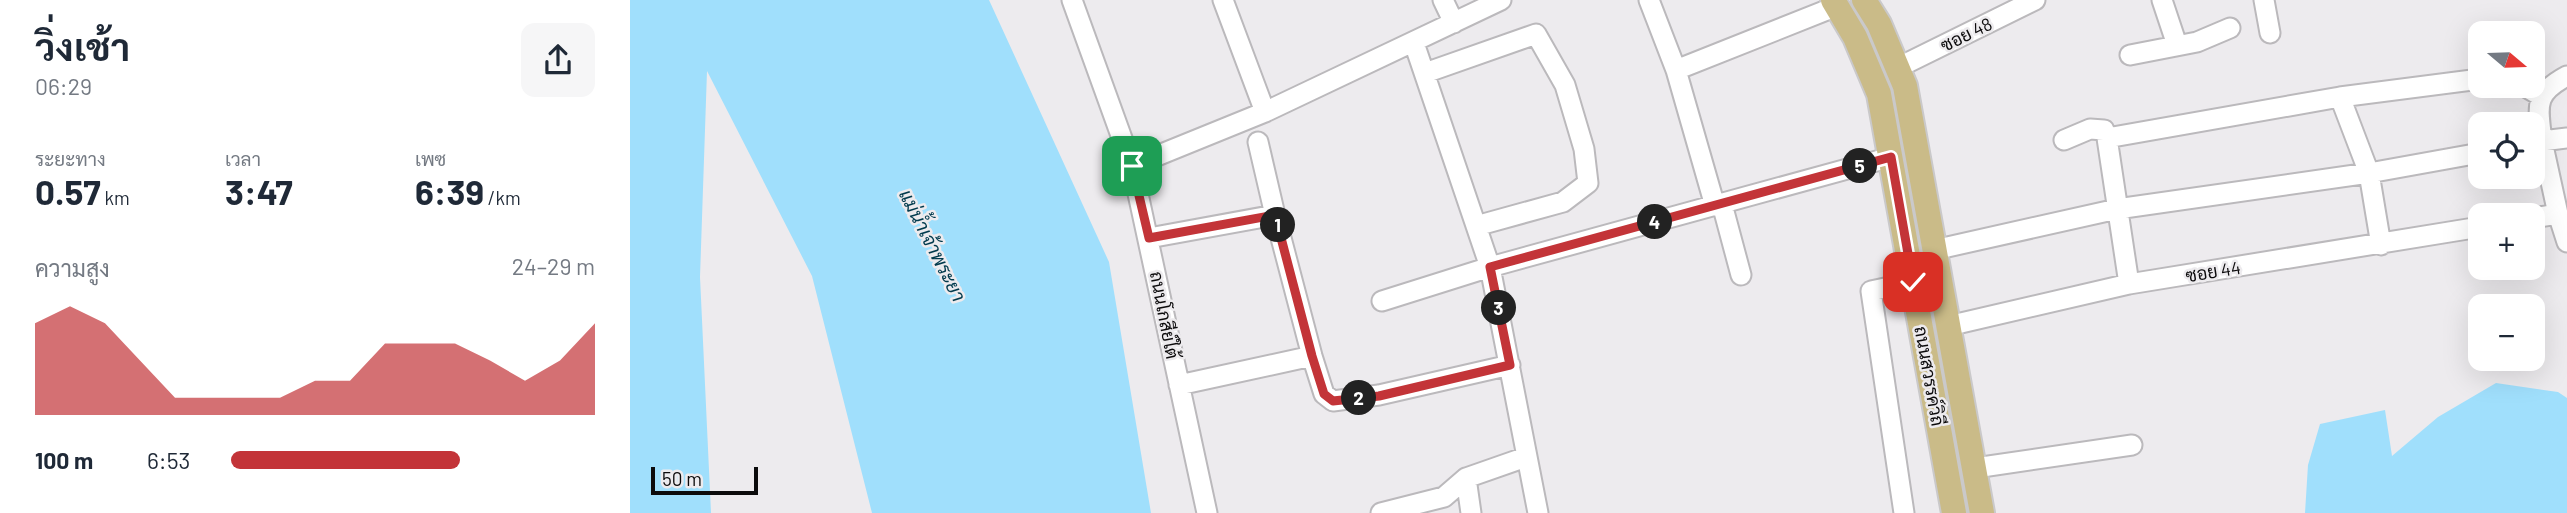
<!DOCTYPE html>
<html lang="th">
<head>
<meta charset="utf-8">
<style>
	:root { --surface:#fff; --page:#f6f6f7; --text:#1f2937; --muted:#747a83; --accent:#c33438 }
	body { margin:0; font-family:Barlow,Sarabun,sans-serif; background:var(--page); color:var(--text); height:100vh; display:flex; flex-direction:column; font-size:26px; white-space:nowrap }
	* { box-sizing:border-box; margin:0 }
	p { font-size:23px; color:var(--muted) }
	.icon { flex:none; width:38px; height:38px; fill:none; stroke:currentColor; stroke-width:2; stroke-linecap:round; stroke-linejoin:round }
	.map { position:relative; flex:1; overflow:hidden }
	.details { display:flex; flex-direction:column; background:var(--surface); width:630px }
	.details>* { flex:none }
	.needle { width:46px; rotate:109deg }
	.fabs { position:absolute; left:1838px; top:21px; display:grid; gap:14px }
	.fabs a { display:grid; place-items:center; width:77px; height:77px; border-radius:14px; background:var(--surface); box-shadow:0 7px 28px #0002; font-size:35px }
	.scale { position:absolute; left:21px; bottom:18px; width:107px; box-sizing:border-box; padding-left:7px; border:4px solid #0c0b0c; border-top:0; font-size:19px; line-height:24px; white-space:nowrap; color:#0c0b0c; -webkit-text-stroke:5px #edebee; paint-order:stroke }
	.pin { position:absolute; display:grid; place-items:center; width:60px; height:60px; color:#fff; margin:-30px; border-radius:14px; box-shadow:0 4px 10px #0006 }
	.km { position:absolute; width:35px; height:35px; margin:-18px; border-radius:50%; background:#222; color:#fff; font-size:19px; line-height:35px; text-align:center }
	.round { display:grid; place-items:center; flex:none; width:74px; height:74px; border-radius:14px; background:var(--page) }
	.headline { display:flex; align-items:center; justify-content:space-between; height:119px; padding:0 35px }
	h1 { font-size:38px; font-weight:700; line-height:52px }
	.figures { display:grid; grid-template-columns:repeat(3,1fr); gap:10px; height:119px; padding:7px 35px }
	.figures div { display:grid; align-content:center }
	.figures b { font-size:35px; font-weight:700 }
	.figures small { font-size:19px; font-weight:400 }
	.figures p { font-size:19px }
	.chart { height:196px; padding:14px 35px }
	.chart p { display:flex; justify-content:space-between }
	.chart svg { width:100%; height:126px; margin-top:7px; fill:var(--accent); opacity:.7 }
	ul { padding:0 35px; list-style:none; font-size:23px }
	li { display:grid; grid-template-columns:112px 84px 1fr; align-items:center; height:52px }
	li i { height:18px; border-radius:9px; background:var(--accent) }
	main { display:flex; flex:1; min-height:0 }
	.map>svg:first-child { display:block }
	.water { fill:#a0dffc }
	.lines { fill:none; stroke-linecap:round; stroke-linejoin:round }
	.minor-casing { stroke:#bbb9bc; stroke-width:23 }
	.major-casing { stroke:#cac9ca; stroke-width:28 }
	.minor { stroke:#fff; stroke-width:19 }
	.major { stroke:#cabb88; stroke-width:24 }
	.route-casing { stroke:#fff; stroke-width:14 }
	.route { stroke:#c33438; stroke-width:9 }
	.labels { text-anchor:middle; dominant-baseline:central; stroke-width:5; stroke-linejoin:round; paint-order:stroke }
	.street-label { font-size:18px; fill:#0c0b0c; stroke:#edebee }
	.water-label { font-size:19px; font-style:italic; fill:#013a4d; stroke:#edebee }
</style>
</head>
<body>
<main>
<section class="details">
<div class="headline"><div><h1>วิ่งเช้า</h1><p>06:29</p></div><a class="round"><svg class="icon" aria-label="share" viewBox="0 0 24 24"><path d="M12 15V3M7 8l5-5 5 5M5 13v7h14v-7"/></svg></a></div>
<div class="figures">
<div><p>ระยะทาง</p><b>0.57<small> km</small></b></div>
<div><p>เวลา</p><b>3:47</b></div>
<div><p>เพซ</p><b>6:39<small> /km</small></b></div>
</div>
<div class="chart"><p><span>ความสูง</span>24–29 m</p>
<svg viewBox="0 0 160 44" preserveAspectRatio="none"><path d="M0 44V12L10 6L20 12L30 25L40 38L50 38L60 38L70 38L80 32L90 32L100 19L110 19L120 19L130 25L140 32L150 25L160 12V44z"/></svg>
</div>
<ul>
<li><b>100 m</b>6:53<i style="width:63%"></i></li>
</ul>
</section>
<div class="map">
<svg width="1937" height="513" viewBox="0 0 1937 513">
	<rect width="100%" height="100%" fill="#edebee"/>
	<path class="water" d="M0,0H359L479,262L521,513H242L182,276L77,71L70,277L81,513H0Z
		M1866,383L1928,392L1937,398V513H1675L1678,465L1690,424L1755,410L1762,456L1808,417Z"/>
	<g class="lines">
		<g class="minor-casing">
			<path id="minor" d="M442,0L502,166L577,513
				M593,0L635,112
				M813,0L824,23
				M1019,0L1046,70L1085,206
				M1532,0L1547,45
				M1634,0L1640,33
				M784,43L860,267L908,513
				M1500,55L1567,42L1600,28
				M1267,68L1405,0
				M1046,70L1207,6
				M795,73L906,34L935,85L954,149L958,183L933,202L846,226
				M1894,86L1911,96
				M1710,97L1739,173L1751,245
				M1937,138L1912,141L1928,214L1937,242
				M1434,140L1460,129L1474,130L1477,138
				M628,142L645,215
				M1902,143L1912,141C1908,106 1903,94 1937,76
				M502,166L635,112L871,0
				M1092,204L1111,275
				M1902,218L1928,214
				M519,238L645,215L682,356L694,394L703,401L749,395L880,365
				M1304,250L1487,209L1739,173L1850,153
				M1499,284L1477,138L1710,97L1850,79
				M752,301L860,267L1261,157
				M1318,326L1499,284L1850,227
				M549,385L682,356
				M1345,468L1502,445
				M836,478L841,513
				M751,513L814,497L836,478L896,457
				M1274,513L1241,291L1283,282"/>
		</g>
		<g class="major-casing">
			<path id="major" d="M1203,0L1225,37L1249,94L1324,513
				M1234,0L1249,24L1275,86L1352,513"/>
		</g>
		<use href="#minor" class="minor"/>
		<use href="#major" class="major"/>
	</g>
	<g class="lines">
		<g class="route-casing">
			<path id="route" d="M502,166L519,238L645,215L682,356L694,394L703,401L749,396L880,365L860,267L1261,157L1283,282"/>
		</g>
		<use href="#route" class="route"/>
	</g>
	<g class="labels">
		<g class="street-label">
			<text transform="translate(1336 34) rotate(-26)">ซอย 48</text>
			<text transform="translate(1583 271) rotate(-9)">ซอย 44</text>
			<text transform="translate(535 315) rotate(79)">ถนนโกสีย์ใต้</text>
			<text transform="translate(1300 376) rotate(80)">ถนนสวรรค์วิถี</text>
		</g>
		<g class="water-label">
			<text transform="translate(303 245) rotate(63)">แม่น้ำเจ้าพระยา</text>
		</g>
	</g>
</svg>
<div class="fabs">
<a><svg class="needle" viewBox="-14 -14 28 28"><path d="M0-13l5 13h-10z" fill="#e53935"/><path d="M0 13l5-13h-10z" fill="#747a83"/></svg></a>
<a><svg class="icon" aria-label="locate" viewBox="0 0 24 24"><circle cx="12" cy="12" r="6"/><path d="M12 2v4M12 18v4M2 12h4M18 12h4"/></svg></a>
<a>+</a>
<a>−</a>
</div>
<div class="scale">50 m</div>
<div class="pin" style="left:502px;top:166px;background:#1e9e55"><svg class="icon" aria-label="arrive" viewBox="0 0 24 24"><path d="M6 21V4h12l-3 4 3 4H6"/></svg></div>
<div class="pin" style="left:1283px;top:282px;background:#d93025"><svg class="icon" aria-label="check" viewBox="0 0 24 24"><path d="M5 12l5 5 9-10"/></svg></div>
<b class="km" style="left:648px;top:225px">1</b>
<b class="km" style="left:729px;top:398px">2</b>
<b class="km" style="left:869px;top:308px">3</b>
<b class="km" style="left:1025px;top:222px">4</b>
<b class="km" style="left:1230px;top:166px">5</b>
</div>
</main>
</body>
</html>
